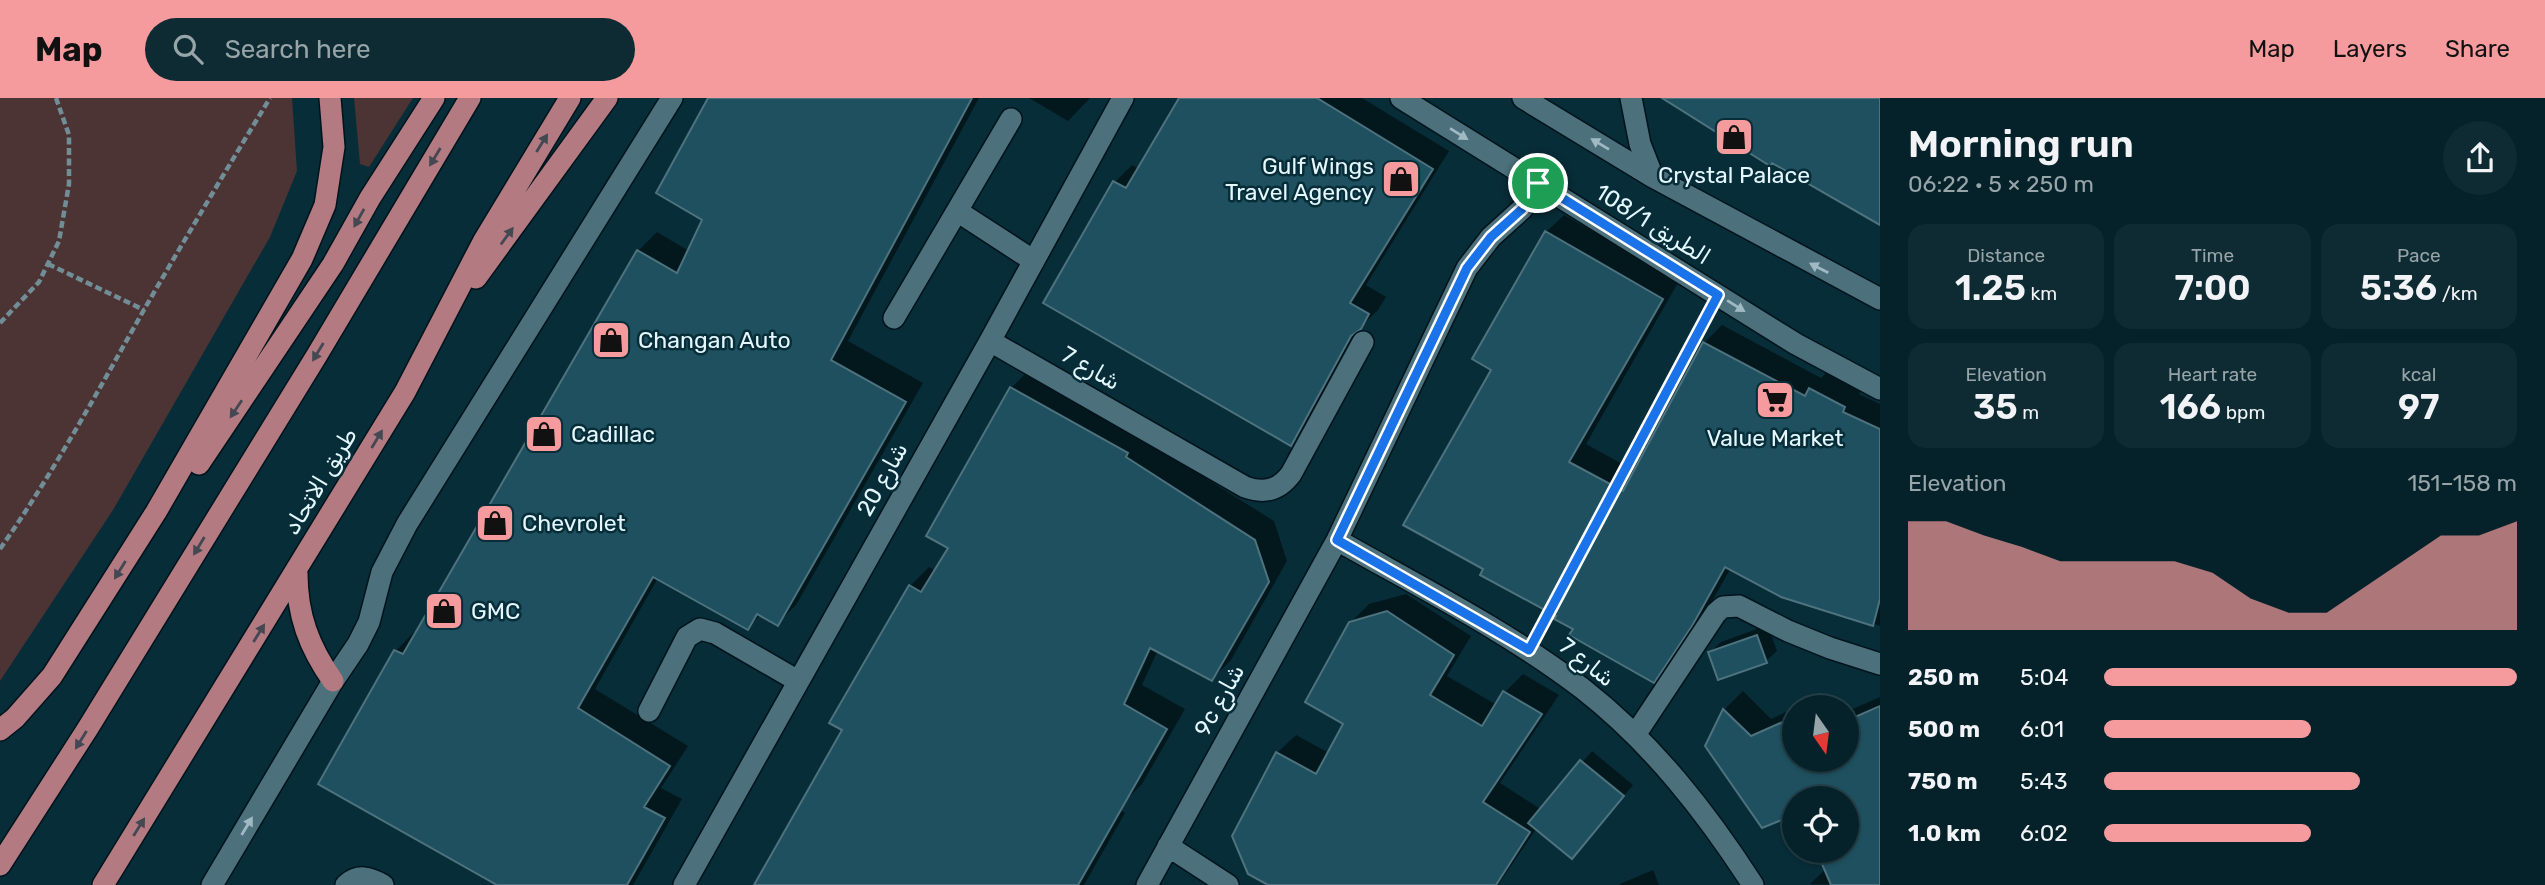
<!DOCTYPE html>
<html lang="en">
<head>
<meta charset="utf-8">
<style>
	:root { --surface:#05222a; --page:#0e2a32; --text:#f1f3f6; --muted:#97a4a8; --line:#263f47; --accent:#f59b9d }
	body { margin:0; font-family:Rubik,"Noto Sans Arabic",sans-serif; background:var(--page); color:var(--text); height:100vh; display:flex; flex-direction:column; font-size:26px; white-space:nowrap }
	* { box-sizing:border-box; margin:0 }
	p { font-size:23px; color:var(--muted) }
	.icon { flex:none; width:38px; height:38px; fill:none; stroke:currentColor; stroke-width:2; stroke-linecap:round; stroke-linejoin:round }
	.map { position:relative; flex:1; overflow:hidden }
	.sheet { display:flex; flex-direction:column; background:var(--surface); width:665px }
	.sheet>* { flex:none }
	.needle { width:46px; rotate:166deg }
	.tools { position:absolute; left:1782px; top:597px; display:grid; gap:14px }
	.tools a { display:grid; place-items:center; width:77px; height:77px; border-radius:50%; background:var(--surface); box-shadow:0 2px 5px #0004,0 0 0 2px var(--line); font-size:35px }
	.pin { position:absolute; display:grid; place-items:center; width:60px; height:60px; color:#fff; margin:-30px; border:4px solid #fff; border-radius:50%; box-shadow:0 2px 7px #0007 }
	.round { display:grid; place-items:center; flex:none; width:74px; height:74px; border-radius:37px; background:var(--page) }
	.overview { display:flex; align-items:center; justify-content:space-between; height:119px; padding:0 28px }
	h1 { font-size:38px; font-weight:600; line-height:52px }
	.metrics { display:grid; grid-template-columns:repeat(3,1fr); gap:10px; height:119px; padding:7px 28px }
	.metrics div { display:grid; align-content:center; border-radius:18px; background:var(--page); text-align:center }
	.metrics b { font-size:35px; font-weight:600 }
	.metrics small { font-size:19px; font-weight:400 }
	.metrics p { font-size:19px }
	.chart { height:196px; padding:14px 28px }
	.chart p { display:flex; justify-content:space-between }
	.chart svg { width:100%; height:126px; margin-top:7px; fill:var(--accent); opacity:.7 }
	ul { padding:0 28px; list-style:none; font-size:23px }
	li { display:grid; grid-template-columns:112px 84px 1fr; align-items:center; height:52px }
	li i { height:18px; border-radius:9px; background:var(--accent) }
	header { display:flex; align-items:center; gap:42px; box-sizing:border-box; height:98px; padding:0 35px; background:var(--accent); color:#111 }
	header strong { font-size:33px }
	nav { display:flex; gap:38px; margin-inline-start:auto; font-size:24px }
	.search { width:490px; height:63px; background:var(--page); display:flex; align-items:center; gap:18px; box-sizing:border-box; padding:0 24px; border-radius:38px; color:var(--muted); font-size:26px }
	main { display:flex; flex:1; min-height:0 }
	.map>svg:first-child { display:block }
	.green { fill:#4c3334 }
	.shadow { fill:#0007 }
	.building { fill:#1e505f; stroke:#4e727e; stroke-width:2 }
	.lines { fill:none; stroke-linecap:round; stroke-linejoin:round }
	.minor-casing { stroke:#00141c; stroke-width:24 }
	.major-casing { stroke:#00141c; stroke-width:24 }
	.path { stroke:#718e97; stroke-width:4.5; stroke-dasharray:7 3.5; stroke-linecap:butt }
	.minor { stroke:#4c707c; stroke-width:21 }
	.major { stroke:#b37a82; stroke-width:21 }
	.oneway { fill:#a0bac4 }
	.oneway2 { fill:#434852 }
	.route-casing { stroke:#fff; stroke-width:14 }
	.route { stroke:#1a73e8; stroke-width:9 }
	.labels { text-anchor:middle; dominant-baseline:central; stroke-width:5; stroke-linejoin:round; paint-order:stroke }
	.poi-label { font-size:23px; fill:#e4f7fe; stroke:#072d38; text-anchor:start }
	.street-label { font-size:23px; fill:#e4f7fe; stroke:#072d38 }
</style>
</head>
<body>
<header>
<strong>Map</strong>
<div class="search"><svg class="icon" aria-label="search" viewBox="0 0 24 24"><circle cx="10" cy="10" r="6"/><path d="M15 15l6 6"/></svg>Search here</div>
<nav><a>Map</a><a>Layers</a><a>Share</a></nav>
</header>
<main>
<div class="map">
<svg width="1880" height="787" viewBox="0 0 1880 787">
	<rect width="100%" height="100%" fill="#072d38"/>
	<path class="green" d="M0,0H292L297,73L270,139L113,412L0,583Z
		M354,0H413L369,69L360,66Z"/>
	<path class="shadow" d="M710,0H979L848,243L923,285L796,507L777,526L761,516L747,530L658,480L595,591L688,648L661,690L682,701L633,787H500L320,685L396,553L414,534L417,536L638,153L657,134L689,153L704,122Z
		M1029,0H1090L1068,23Z
		M1181,0H1362L1449,53L1366,187L1386,199L1378,212L1365,225L1309,328L1291,346L1115,84L1132,67L1139,71Z
		M1564,117L1679,183L1586,346L1635,373L1704,245L1722,227L1821,280L1828,273L1862,291L1859,296L1880,306V528L1782,498L1731,470L1709,508L1671,565L1653,583L1486,470L1493,271L1546,134Z
		M1030,271L1274,423L1287,463L1231,562L1212,581L1158,552L1142,587L1185,611L1142,686L1123,705H1110L1125,715L1084,787H756L845,632L910,488L929,469L936,473L950,449L1011,290Z
		M1406,496L1471,538L1447,578L1497,607L1505,594L1523,576L1559,597L1500,685L1542,712L1592,653L1633,687L1582,748L1537,730L1498,787H1272L1277,655L1296,637L1329,655L1345,626L1350,525L1369,506Z
		M1768,527L1777,553L1766,563L1710,554L1721,544Z
		M1743,593L1771,621L1794,610V662H1846V614L1880,599V787L1810,786L1846,752V700L1707,647L1724,612Z
		M1806,604L1809,609H1796Z
		M1653,772L1659,787H1619L1620,786Z"/>
	<path class="building" d="M708,0H972L831,262L906,304L778,528L757,516L748,532L653,479L578,610L670,668L644,709L665,720L627,787H497L318,686L394,552L403,556L637,152L677,175L702,122L656,95Z
		M1179,0H1317L1433,71L1350,205L1369,216L1361,231L1351,238L1291,348L1043,205L1113,83L1126,90Z
		M1662,0H1880V127L1772,65L1770,68Z
		M1545,133L1663,201L1569,364L1623,393L1703,244L1805,298L1809,290L1845,309L1843,314L1880,331V501L1873,528L1781,499L1725,469L1692,528L1654,585L1569,537L1573,531L1554,521L1556,518L1480,477L1483,471L1403,427L1491,272L1472,261Z
		M1010,289L1128,355L1126,359L1255,442L1269,484L1212,583L1150,550L1124,606L1167,631L1078,787H754L842,632L829,625L909,487L921,494L948,450L926,438Z
		M1387,513L1454,557L1430,597L1482,628L1503,593L1542,616L1483,704L1530,734L1496,787H1268L1248,776L1232,738L1276,654L1316,676L1343,626L1305,604L1349,524Z
		M1757,537L1767,565L1718,582L1708,554Z
		M1880,608V787H1831L1816,752H1846V700H1794V717L1762,730L1705,648L1723,611L1751,638L1794,619V662H1846V623Z
		M1580,662L1624,698L1572,761L1528,725Z"/>
	<g class="lines">
		<g class="minor-casing">
			<path id="minor" d="M1401,0L1796,246L1880,291
				M1523,0L1653,79L1880,201
				M1631,0L1640,46L1653,79
				M957,113L1034,163
				M894,220L1011,21
				M990,243L1245,389C1264,396 1279,392 1291,376L1363,244
				M1337,442C1420,489 1507,533 1583,591C1652,645 1706,714 1753,787
				M649,613L687,539L700,531L715,535L798,583
				M1635,637L1716,515L1723,509L1739,508L1788,533L1830,550L1880,566
				M1168,748L1228,787
				M212,787L333,583L358,546L369,524L382,474L407,426L672,0
				M346,787C358,776 369,779 383,787
				M684,787L990,243L1123,0
				M1147,787L1337,442L1467,170L1491,139L1522,111L1538,85"/>
		</g>
		<g class="major-casing">
			<path id="major" d="M476,180L607,0
				M199,366L333,166L370,100L434,0
				M297,475C297,517 309,549 333,583
				M0,632L15,620L52,578L156,414L302,161L325,107L334,49L330,0
				M0,767L88,630L317,257L470,0
				M103,787L405,294L483,144L570,0"/>
		</g>
		<path class="path" d="M48,166L144,212
			M0,225L39,184L59,143L69,86V37L56,0
			M0,451C54,374 99,291 145,210C186,139 228,69 270,0
			M1541,530L1706,219"/>
		<use href="#minor" class="minor"/>
		<use href="#major" class="major"/>
	</g>
	<defs><path id="oneway-solid" d="M-6-.8H1V-3.2L6.5 0L1 3.2V.8H-6Z" transform="scale(1.75)"/></defs>
	<g class="oneway">
		<use href="#oneway-solid" transform="translate(1459 36) rotate(32)"/>
		<use href="#oneway-solid" transform="translate(1600 46) rotate(-149)"/>
		<use href="#oneway-solid" transform="translate(1819 170) rotate(-153)"/>
		<use href="#oneway-solid" transform="translate(1736 208) rotate(32)"/>
		<use href="#oneway-solid" transform="translate(247 728) rotate(-59)"/>
	</g>
	<g class="oneway2">
		<use href="#oneway-solid" transform="translate(542 45) rotate(-58)"/>
		<use href="#oneway-solid" transform="translate(435 59) rotate(121)"/>
		<use href="#oneway-solid" transform="translate(359 120) rotate(119)"/>
		<use href="#oneway-solid" transform="translate(507 138) rotate(-54)"/>
		<use href="#oneway-solid" transform="translate(318 254) rotate(121)"/>
		<use href="#oneway-solid" transform="translate(236 311) rotate(124)"/>
		<use href="#oneway-solid" transform="translate(377 341) rotate(-59)"/>
		<use href="#oneway-solid" transform="translate(199 448) rotate(121)"/>
		<use href="#oneway-solid" transform="translate(120 472) rotate(122)"/>
		<use href="#oneway-solid" transform="translate(259 535) rotate(-58)"/>
		<use href="#oneway-solid" transform="translate(81 642) rotate(122)"/>
		<use href="#oneway-solid" transform="translate(139 729) rotate(-58)"/>
	</g>
	<g class="lines">
		<g class="route-casing">
			<path id="route" d="M1538,85L1718,197L1529,552L1337,442L1467,170L1491,139L1522,111Z"/>
		</g>
		<use href="#route" class="route"/>
	</g>
	<defs>
		<g id="shop-square" transform="scale(2.0125)"><rect x="-9" y="-9" width="18" height="18" rx="4" fill="#f59b9d" stroke="#072d38"/><path d="M-5-2.5h2.3a2.7 3.5 0 0 1 5.4 0H5L5.5 6h-11ZM-1.5-2.5h3a1.5 2.3 0 0 0-3 0Z" fill="#111"/></g>
		<g id="supermarket-square" transform="scale(2.0125)"><rect x="-9" y="-9" width="18" height="18" rx="4" fill="#f59b9d" stroke="#072d38"/><path d="M-6-5.5h2.5l.6 2H6L4.5 2H-2.5L-4.4-4H-6ZM-1.5 3.2a1.3 1.3 0 1 0 .1 0ZM3 3.2a1.3 1.3 0 1 0 .1 0Z" fill="#111"/></g>
	</defs>
	<g fill-rule="evenodd">
		<use href="#shop-square" x="1734" y="39"/>
		<use href="#shop-square" x="1401" y="81"/>
		<use href="#shop-square" x="611" y="242"/>
		<use href="#supermarket-square" x="1775" y="302"/>
		<use href="#shop-square" x="544" y="336"/>
		<use href="#shop-square" x="495" y="425"/>
		<use href="#shop-square" x="444" y="513"/>
	</g>
	<g class="labels">
		<g class="poi-label">
			<text x="1374" y="68" text-anchor="end">Gulf Wings<tspan x="1374" dy="26">Travel Agency</tspan></text>
			<text x="1734" y="77" text-anchor="middle">Crystal Palace</text>
			<text x="638" y="242">Changan Auto</text>
			<text x="571" y="336">Cadillac</text>
			<text x="1775" y="340" text-anchor="middle">Value Market</text>
			<text x="522" y="425">Chevrolet</text>
			<text x="471" y="513">GMC</text>
		</g>
		<g class="street-label">
			<text transform="translate(1653 126) rotate(32)">108/1 الطريق</text>
			<text transform="translate(1091 270) rotate(30)">شارع 7</text>
			<text transform="translate(882 381) rotate(-61)">شارع 20</text>
			<text transform="translate(320 383) rotate(-59)">طريق الاتحاد</text>
			<text transform="translate(1587 564) rotate(38)">شارع 7</text>
			<text transform="translate(1219 602) rotate(-61)">9c شارع</text>
		</g>
	</g>
</svg>
<div class="tools">
<a><svg class="needle" viewBox="-14 -14 28 28"><path d="M0-13l5 13h-10z" fill="#e53935"/><path d="M0 13l5-13h-10z" fill="#97a4a8"/></svg></a>
<a><svg class="icon" aria-label="locate" viewBox="0 0 24 24"><circle cx="12" cy="12" r="6"/><path d="M12 2v4M12 18v4M2 12h4M18 12h4"/></svg></a>
</div>
<div class="pin" style="left:1538px;top:85px;background:#1e9e55"><svg class="icon" aria-label="arrive" viewBox="0 0 24 24"><path d="M6 21V4h12l-3 4 3 4H6"/></svg></div>
</div>
<section class="sheet">
<div class="overview"><div><h1>Morning run</h1><p>06:22 · 5 × 250 m</p></div><a class="round"><svg class="icon" aria-label="share" viewBox="0 0 24 24"><path d="M12 15V3M7 8l5-5 5 5M5 13v7h14v-7"/></svg></a></div>
<div class="metrics">
<div><p>Distance</p><b>1.25<small> km</small></b></div>
<div><p>Time</p><b>7:00</b></div>
<div><p>Pace</p><b>5:36<small> /km</small></b></div>
</div>
<div class="metrics">
<div><p>Elevation</p><b>35<small> m</small></b></div>
<div><p>Heart rate</p><b>166<small> bpm</small></b></div>
<div><p>kcal</p><b>97</b></div>
</div>
<div class="chart"><p><span>Elevation</span>151–158 m</p>
<svg viewBox="0 0 160 44" preserveAspectRatio="none"><path d="M0 44V6L10 6L20 11L30 15L40 20L50 20L60 20L70 20L80 24L90 33L100 38L110 38L120 29L130 20L140 11L150 11L160 6V44z"/></svg>
</div>
<ul>
<li><b>250 m</b>5:04<i style="width:100%"></i></li>
<li><b>500 m</b>6:01<i style="width:50%"></i></li>
<li><b>750 m</b>5:43<i style="width:62%"></i></li>
<li><b>1.0 km</b>6:02<i style="width:50%"></i></li>
</ul>
</section>
</main>
</body>
</html>
